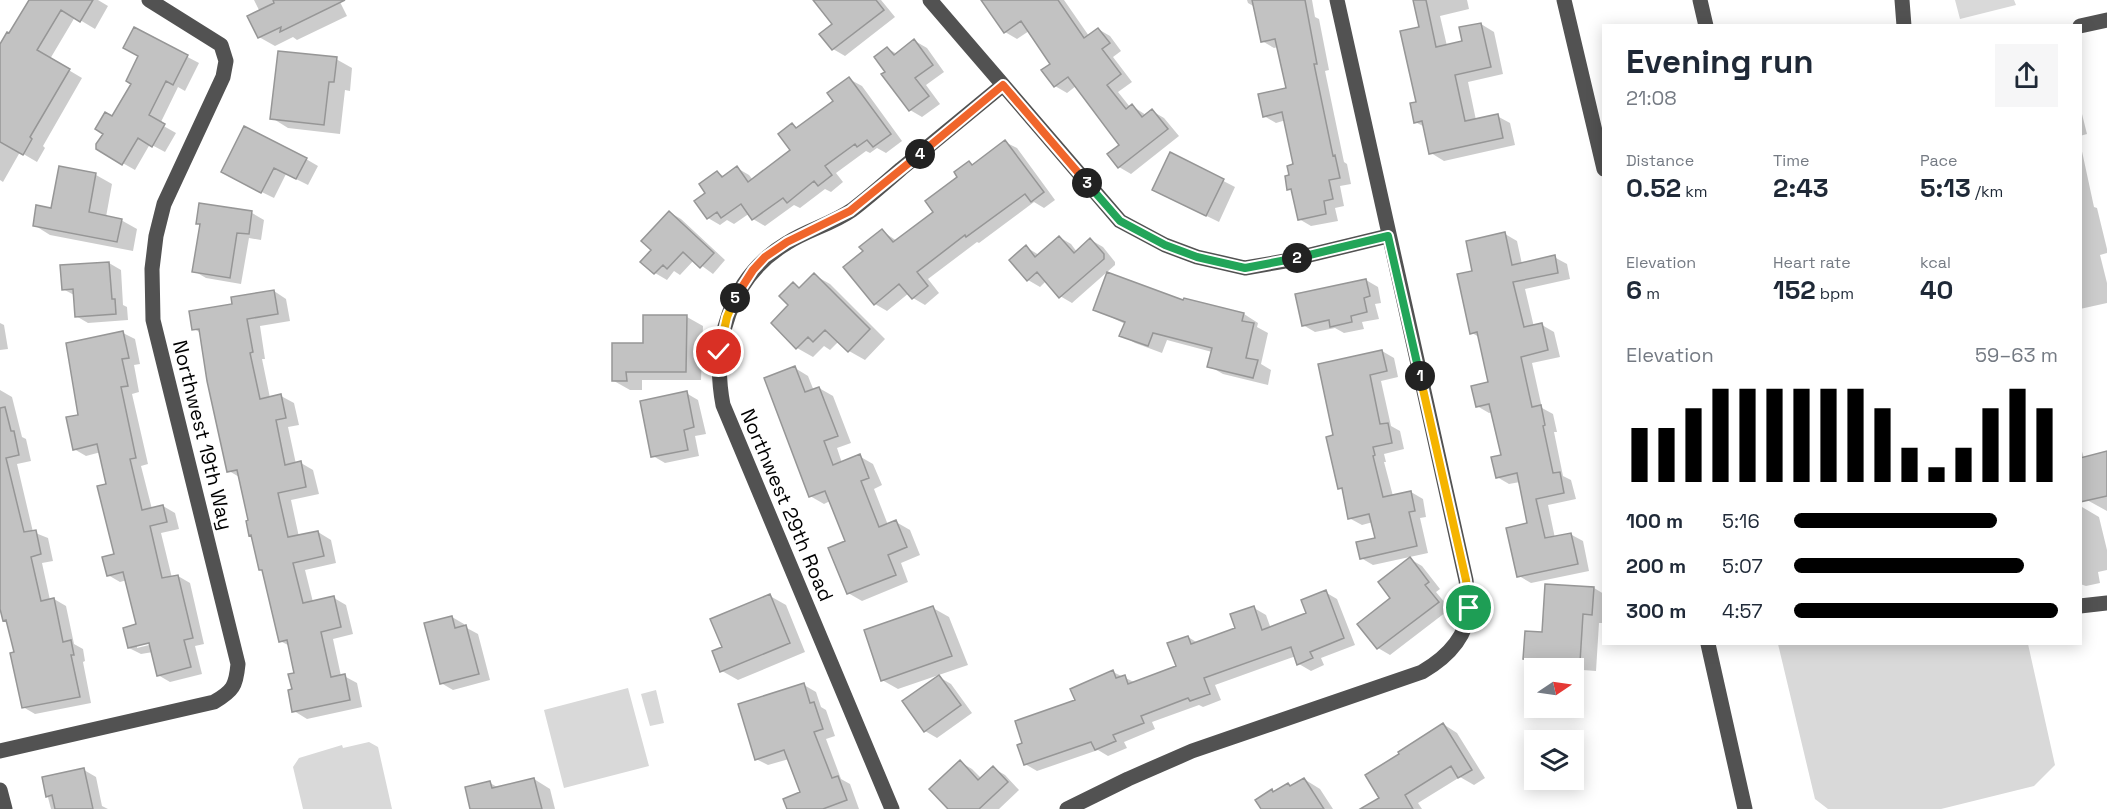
<!DOCTYPE html>
<html lang="en">
<head>
<meta charset="utf-8">
<style>
	:root { --surface:#fff; --page:#f6f6f7; --text:#1f2937; --muted:#747a83; --accent:#000 }
	body { margin:0; font-family:"Space Grotesk",sans-serif; background:var(--page); color:var(--text); height:100vh; display:flex; flex-direction:column; font-size:22px; white-space:nowrap }
	* { box-sizing:border-box; margin:0 }
	p { font-size:20px; color:var(--muted) }
	.icon { flex:none; width:33px; height:33px; fill:none; stroke:currentColor; stroke-width:2; stroke-linecap:round; stroke-linejoin:round }
	.map { position:relative; flex:1; overflow:hidden }
	.side { position:absolute; left:1602px; top:24px; width:480px; height:621px; display:flex; flex-direction:column; background:var(--surface); border-radius:0px; box-shadow:0 3px 15px #0003 }
	.side>* { flex:none }
	.needle { width:39px; rotate:77deg }
	.controls { position:absolute; left:1524px; top:658px; display:grid; gap:12px }
	.controls a { display:grid; place-items:center; width:60px; height:60px; border-radius:0px; background:var(--surface); box-shadow:0 3px 15px #0003; font-size:30px }
	.pin { position:absolute; display:grid; place-items:center; width:51px; height:51px; color:#fff; margin:-26px; border:3px solid #fff; border-radius:50%; box-shadow:0 2px 6px #0007 }
	.km { position:absolute; width:30px; height:30px; margin:-15px; border-radius:50%; background:#222; color:#fff; font-size:16px; line-height:30px; text-align:center }
	.round { display:grid; place-items:center; flex:none; width:63px; height:63px; border-radius:0px; background:var(--page) }
	.summary { display:flex; align-items:center; justify-content:space-between; height:102px; padding:0 24px }
	h1 { font-size:33px; font-weight:800; line-height:45px }
	.stats { display:grid; grid-template-columns:repeat(3,1fr); gap:9px; height:102px; padding:6px 24px }
	.stats div { display:grid; align-content:center }
	.stats b { font-size:26px; font-weight:800 }
	.stats small { font-size:16px; font-weight:400 }
	.stats p { font-size:16px }
	.chart { height:168px; padding:12px 24px }
	.chart p { display:flex; justify-content:space-between }
	.chart svg { width:100%; height:108px; margin-top:6px; stroke:var(--accent); stroke-width:6 }
	ul { padding:0 24px; list-style:none; font-size:20px }
	li { display:grid; grid-template-columns:96px 72px 1fr; align-items:center; height:45px }
	li i { height:15px; border-radius:8px; background:var(--accent) }
	.map>svg:first-child { display:block }
	.green { fill:#d9d9d9 }
	.shadow { fill:#0003; fill-rule:evenodd }
	.building { fill:#c2c2c2; stroke:#969696; stroke-width:1.5 }
	.lines { fill:none; stroke-linecap:round; stroke-linejoin:round }
	.minor { stroke:#525252; stroke-width:15 }
	.split-1-casing { stroke:#fff; stroke-width:12 }
	.split-2-casing { stroke:#fff; stroke-width:12 }
	.split-3-casing { stroke:#fff; stroke-width:12 }
	.split-4-casing { stroke:#fff; stroke-width:12 }
	.split-5-casing { stroke:#fff; stroke-width:12 }
	.split-6-casing { stroke:#fff; stroke-width:12 }
	.split-1 { stroke:#f5b400; stroke-width:8 }
	.split-2 { stroke:#22a559; stroke-width:8 }
	.split-3 { stroke:#22a559; stroke-width:8 }
	.split-4 { stroke:#f0652b; stroke-width:8 }
	.split-5 { stroke:#f0652b; stroke-width:8 }
	.split-6 { stroke:#f5b400; stroke-width:8 }
	.labels { text-anchor:middle; dominant-baseline:central; stroke-width:4.5; stroke-linejoin:round; paint-order:stroke }
	.street-label { font-size:20px; fill:#000; stroke:#fff }
</style>
</head>
<body>
<div class="map">
<svg width="2107" height="809" viewBox="0 0 2107 809">
	<rect width="100%" height="100%" fill="#fff"/>
	<path class="green" d="M1955,0H2014L2016,5L1960,19Z
		M1778,644H2028L2055,765L2034,786L1941,809H1828L1815,799Z
		M628,688L649,766L564,788L544,710Z
		M656,690L664,723L650,726L641,694Z
		M369,742L378,747L392,809H303L293,767L299,758L342,745L343,748Z"/>
	<path class="shadow" d="M31,0H98L108,6L95,29L75,17L50,59L82,78L43,146L45,148L37,162L20,152L3,182L0,180V47L10,35Z
		M254,0H339L347,16L297,40L293,37L275,46L259,37L260,12Z
		M815,0H881L895,17L845,56L833,49L834,24Z
		M982,0H1064L1089,36L1098,29L1110,36L1121,51L1113,57L1132,82L1118,92L1130,107L1132,106L1146,115L1152,111L1164,118L1179,136L1131,174L1119,167L1121,145L1076,86L1067,93L1055,86L1052,64L1029,31L1017,39L1005,32Z
		M1247,0H1312L1315,17L1319,19L1329,70L1325,71L1344,162L1347,164L1351,184L1340,186L1344,206L1335,208L1338,221L1311,226L1299,219L1293,191L1289,189L1295,165L1286,120L1276,123L1264,116L1288,89L1278,47L1274,48L1262,41L1255,7L1248,3Z
		M1414,0H1467L1469,9L1440,16L1447,46L1464,42L1481,24L1494,32L1503,74L1468,82L1476,120L1497,116L1510,123L1515,145L1444,161L1431,153L1425,127L1415,122L1418,103L1421,28Z
		M134,29L199,63L185,91L178,87L160,124L176,133L165,152L150,144L135,170L98,149L133,83L140,56Z
		M915,41L927,48L944,72L926,85L940,104L922,117L910,110L884,75L887,72V48L897,54Z
		M336,59L352,68L350,91L345,90L340,134L288,128L272,118Z
		M849,79L862,86L902,141L886,153L877,148L870,153L866,151L836,173L843,182L831,192L825,189L800,208L794,205L765,226L753,219L750,213L734,224L727,220L720,225L708,218L707,193L717,172L725,177L737,168L749,175L753,180L792,150V125L798,128L835,101Z
		M2080,106L2087,134L2080,136Z
		M1005,142L1017,148L1055,200L1044,208L1034,202L979,243L977,242L928,279L939,293L925,305L913,298L909,293L887,311L875,304L865,251L882,231L897,241L936,212L969,163L974,165Z
		M2080,142L2094,207L2097,208L2107,249V253L2100,255L2107,283V303L2080,309Z
		M1171,154L1235,187L1219,222L1166,196Z
		M306,159L318,166L308,185L286,174L274,198L235,179Z
		M60,168L96,175L112,184L106,217L121,220L137,229L133,251L50,235L34,225L52,210Z
		M200,204L252,213L264,220L261,240L249,238L241,284L206,278L194,271L201,225L198,223Z
		M669,212L681,219L725,260L713,274L694,260L680,275L674,271L667,280L655,273L653,250Z
		M1505,234L1517,241L1522,264L1554,257L1567,264L1570,279L1525,289L1534,327L1542,325L1554,332L1560,357L1532,363L1542,408L1553,414L1557,432H1554L1563,476L1571,480L1576,499L1548,505L1555,538L1570,534L1583,541L1589,571L1531,583L1519,576L1529,524L1520,482L1509,484L1497,477L1503,456L1493,412L1489,413L1477,406L1490,383L1479,337L1472,333L1474,272Z
		M1059,237L1071,244L1077,252L1091,240L1103,247L1115,262V265L1072,303L1060,296L1046,281L1040,287L1028,280L1026,247L1039,255Z
		M109,263L121,270L123,305L127,307L128,320L88,323L76,316L74,295L63,289Z
		M814,275L830,284L885,339L865,360L849,351L839,341L830,350L824,346L813,357L797,348L793,284L800,288Z
		M1366,280L1378,287L1381,303L1375,304L1379,319L1362,322L1364,329L1344,333L1335,328L1315,332L1303,325Z
		M274,291L286,299L290,321L260,326L265,359H262L270,398L281,396L294,403L299,425L288,427L296,464L301,463L313,470L319,494L291,500L299,537L318,532L331,540L336,563L305,570L313,602L334,598L346,605L353,634L333,639L341,676H344L357,683L362,707L307,719L294,711L296,674L290,646L280,641L264,571L261,569L253,537L250,535V521L241,478L229,471L201,333L194,329L234,305Z
		M1185,300L1244,314L1258,323L1257,327L1268,333L1261,364L1271,370L1268,385L1223,374L1209,366L1212,352L1167,340L1162,353L1135,343L1121,335L1125,324L1095,309L1184,302Z
		M687,317L703,326L701,380H642V390H630L614,381L645,344Z
		M0,323L4,325L8,349L0,350Z
		M123,333L135,339L140,364L134,365L139,392L132,394L148,464L141,466L152,509L163,506L175,513L179,529L161,533L172,578L178,576L190,583L204,644L195,646L202,674L170,682L158,675L153,652L141,654L129,648L138,625L127,580L120,582L108,575L116,556L108,485L101,452L86,456L74,449L80,416ZM156,640L157,643L137,648V645Z
		M1382,351L1394,358L1398,377L1381,381L1391,426L1400,431L1404,449L1384,454L1386,462H1384L1393,496L1411,492L1423,499L1426,517L1420,518L1428,553L1373,565L1361,558L1376,539L1373,522L1362,525L1349,518L1344,491L1340,488L1335,436Z
		M795,368L808,376L814,391L819,388L833,396L851,443L837,448L842,463L859,456L873,464L882,485L874,489L888,525L896,522L910,530L920,555L901,563L908,582L862,601L848,593L847,542L830,501L824,504L810,496Z
		M0,390L12,397L22,437L26,439L31,461L17,464L33,532L48,538L53,561L42,563L50,600L54,599L66,606L74,644L83,649L85,661L83,662L91,703L35,714L23,707L15,653L8,622L4,620L0,601Z
		M686,393L698,400L706,434L695,436L699,456L665,463L653,456Z
		M2080,445L2084,458L2107,453V511L2087,500L2080,478Z
		M2080,502L2082,507L2099,517L2107,550V570L2098,572L2100,583L2086,586L2080,584Z
		M1410,559L1422,566L1440,589L1436,592L1450,609L1390,655L1378,648Z
		M1594,588L1604,594V623H1599L1596,671L1541,667L1525,658L1543,633Z
		M1325,592L1337,599L1355,645L1321,658L1324,665L1311,671L1299,664L1296,656L1215,685L1221,700L1203,707L1199,705L1152,722L1155,729L1124,742L1127,748L1108,756L1098,750L1037,771L1025,764L1077,701L1113,672L1136,683L1178,667L1188,637L1198,643L1237,629L1254,608L1266,615L1271,629L1308,614Z
		M770,596L786,605L805,652L738,680L722,671L724,648Z
		M933,608L949,617L968,665L898,689L882,680Z
		M452,617L464,624L465,627L478,634L490,680L453,690L441,683Z
		M939,677L951,684L972,713L937,738L925,731Z
		M804,685L816,692L821,707L826,710L835,736L826,739L841,779L850,784L859,809H789L802,793L789,759L768,765L756,759Z
		M1443,724L1457,733L1485,778L1474,785L1460,777L1418,803L1422,809H1363L1381,798L1401,755Z
		M960,762L972,769L982,779L993,768L1005,775L1019,790L999,809H950Z
		M84,770L96,777L102,806L108,809H51L43,778Z
		M534,779L550,789L555,809H472L490,783L499,788Z
		M1304,779L1320,789L1333,809H1263L1272,791L1275,793L1288,784L1292,787Z"/>
	<path class="building" d="M29,0H93L80,22L61,10L37,50L70,69L30,137L32,139L23,155L0,142V44L7,32L9,33Z
		M273,0H345L280,32L281,27L258,38L247,16L274,3Z
		M813,0H876L884,10L832,50L819,34L832,24Z
		M981,0H1058L1084,38L1098,28L1110,43L1102,49L1121,74L1107,85L1126,109L1132,104L1142,117L1152,109L1168,129L1118,168L1107,154L1119,145L1068,77L1054,87L1041,70L1050,64L1021,21L1004,33Z
		M1252,0H1305L1317,64H1314L1333,156L1335,155L1340,178L1329,180L1333,199L1324,201L1326,214L1298,220L1291,189L1287,190L1285,176L1289,175L1287,166L1293,164L1282,112L1263,117L1258,94L1286,88L1275,39L1261,42Z
		M1413,0H1426L1436,47L1462,41L1459,27L1481,23L1491,67L1455,75L1465,121L1498,114L1503,138L1429,154L1422,121L1414,123L1410,103L1416,102L1400,31L1419,27Z
		M134,27L188,55L173,85L166,81L149,115L165,124L152,147L138,138L122,165L96,149V144L103,134L95,129L105,112L112,116L131,84L126,81L138,56L123,48Z
		M914,39L933,65L915,78L929,96L909,111L881,74L885,72L874,57L887,47L894,55Z
		M278,51L337,57L334,82H329L324,125L270,119Z
		M849,77L891,134L873,147L867,140L857,147L855,144L825,166L832,175L818,186L814,181L787,203L783,198L752,220L741,204L721,218L717,212L707,219L694,201L705,193L699,184L717,171L722,177L737,166L748,182L790,150L778,134L792,123L796,128L833,101L827,93Z
		M244,126L307,158L296,179L274,168L261,193L221,172Z
		M1005,140L1044,192L1031,202L1025,194L966,237L965,235L917,272L928,286L912,299L899,284L874,305L843,267L863,251L859,247L882,229L893,242L933,212L925,201L957,177L954,172L969,161L972,165Z
		M1170,152L1224,179L1206,216L1152,190Z
		M59,166L96,173L89,212L122,219L117,242L33,226L36,205L51,208Z
		M199,203L252,211L249,234L237,233L230,278L192,272L200,224H196Z
		M669,211L714,253L700,268L683,252L667,269L663,265L654,274L640,262L651,250L641,241Z
		M1505,232L1512,265L1555,255L1558,273L1513,282L1524,327L1542,323L1548,350L1521,357L1532,407L1541,405L1545,425L1543,426L1553,473L1560,472L1564,493L1536,499L1545,538L1571,533L1578,564L1517,577L1506,528L1527,523L1517,473L1496,478L1491,457L1501,455L1489,404L1476,407L1471,386L1488,382L1477,332L1470,334L1457,274L1472,271L1466,241Z
		M1059,236L1074,253L1090,238L1104,254V259L1059,298L1037,272L1027,281L1009,260L1026,245L1035,257Z
		M109,262L112,299H115L116,314L75,317L73,289L62,290L60,265Z
		M1107,272L1183,300L1184,298L1244,313L1242,321L1254,323L1246,358L1258,360L1253,378L1207,367L1212,348L1153,333L1148,346L1119,336L1125,322L1093,310Z
		M814,273L870,329L848,352L825,330L813,342L808,337L796,349L771,323L788,305L779,296L793,282L799,288Z
		M1366,279L1370,296L1364,298L1367,312L1351,316L1352,322L1330,327L1329,320L1302,326L1295,294Z
		M274,290L278,314L247,319L253,352L250,353L260,399L281,394L286,418L276,420L285,465L301,461L306,487L278,493L288,537L318,531L324,556L293,563L303,603L334,596L341,627L321,632L331,677L345,674L350,700L292,712L288,690L292,689L288,674L294,673L287,640L279,642L262,570H259L251,535L249,536L246,521L248,520L237,470L227,472L207,381L199,329L192,330L189,311L232,304L231,297Z
		M643,315H687L686,372H626L627,381H612V343H643Z
		M123,331L129,358L122,359L128,386L121,387L136,458L130,459L142,510L163,505L167,522L150,526L162,578L178,575L193,638L184,640L191,667L157,676L149,643L128,648L123,628L136,624L123,572L107,576L102,557L114,554L97,486L106,484L97,444L73,450L66,417L78,415L66,343Z
		M1382,350L1387,371L1370,375L1380,424L1388,423L1392,443L1373,447L1375,455L1373,456L1383,497L1411,491L1415,511L1409,512L1417,546L1360,559L1356,542L1375,538L1369,514L1348,519L1342,488L1338,489L1326,437L1333,435L1318,364Z
		M795,366L805,392L819,387L838,436L824,441L833,465L860,454L869,478L861,481L879,527L896,520L907,547L888,555L896,575L847,594L828,548L845,541L825,491L809,497L764,378Z
		M687,391L694,427L684,430L688,450L651,457L640,401Z
		M5,407L11,431H14L19,455L6,458L24,532L36,530L41,554L31,557L41,601L54,598L63,642L71,640L74,655H71L80,697L22,708L10,653L14,652L6,620L3,621L0,609V408Z
		M2107,451V496L2080,502V458Z
		M1410,557L1429,582L1425,585L1439,602L1377,649L1357,624L1390,598L1378,582Z
		M1545,584L1594,587L1592,615L1583,614L1580,662L1523,659L1525,631L1542,632Z
		M1326,590L1344,638L1310,652L1313,658L1297,665L1291,647L1204,678L1210,694L1190,701L1188,698L1141,716L1144,723L1113,735L1116,741L1095,750L1091,742L1024,765L1017,745L1022,743L1015,721L1075,700L1070,689L1113,670L1116,678L1125,675L1128,684L1176,666L1167,643L1188,636L1191,644L1235,628L1230,614L1254,606L1262,630L1306,613L1301,600Z
		M770,594L790,643L720,672L712,651L722,647L710,619Z
		M933,606L952,656L881,681L864,630Z
		M452,616L455,628L466,625L479,674L440,684L424,623Z
		M939,675L961,705L924,732L902,701Z
		M804,683L810,703L814,702L823,729L814,732L832,778L838,776L847,800L823,809H787L783,799L800,792L784,750L755,760L738,704Z
		M1443,723L1472,770L1458,778L1451,766L1405,795L1413,809H1360L1379,798L1365,775L1399,754L1398,752Z
		M960,760L978,780L993,766L1008,782L979,809H948L929,789Z
		M84,768L93,809H55L52,795L46,797L42,777Z
		M534,778L542,809H470L465,787L490,781L492,788Z
		M1304,778L1324,809H1261L1255,800L1272,789L1273,792L1288,783L1290,786Z"/>
	<g class="lines">
		<path class="minor" d="M930,0L1120,221L1165,245L1197,257L1245,268L1285,261L1388,236
			M1564,0L1604,169
			M1700,0L1706,26
			M1902,0L1904,26
			M2080,26L2107,20
			M2080,606L2107,603
			M1708,644L1745,809
			M0,751L214,702C233,691 236,686 238,664L153,320L152,269L156,236L164,204L223,77L226,61L221,45L149,0
			M0,790L5,809
			M892,809L723,405C711,343 730,277 787,243C807,230 832,224 852,210C869,197 885,183 901,169C935,141 969,113 1003,85
			M1067,809L1128,779L1192,751L1422,672C1446,658 1467,638 1469,608C1469,599 1467,589 1466,580L1337,0"/>
	</g>
	<g class="lines">
		<g class="split-1-casing">
			<path id="split-1" d="M1420,376L1466,580L1469,608"/>
		</g>
		<g class="split-2-casing">
			<path id="split-2" d="M1297,258L1388,236L1420,376"/>
		</g>
		<g class="split-3-casing">
			<path id="split-3" d="M1087,183L1120,221L1165,245L1197,257L1245,268L1297,258"/>
		</g>
		<g class="split-4-casing">
			<path id="split-4" d="M920,154L1003,85L1087,183"/>
		</g>
		<g class="split-5-casing">
			<path id="split-5" d="M735,298L753,270L765,257L787,242L850,211L920,154"/>
		</g>
		<g class="split-6-casing">
			<path id="split-6" d="M719,352L727,317L735,298"/>
		</g>
		<use href="#split-1" class="split-1"/>
		<use href="#split-2" class="split-2"/>
		<use href="#split-3" class="split-3"/>
		<use href="#split-4" class="split-4"/>
		<use href="#split-5" class="split-5"/>
		<use href="#split-6" class="split-6"/>
	</g>
	<g class="labels">
		<g class="street-label">
			<text transform="translate(203 435) rotate(76)">Northwest 19th Way</text>
			<text transform="translate(787 505) rotate(67)">Northwest 29th Road</text>
		</g>
	</g>
</svg>
<div class="controls">
<a><svg class="needle" viewBox="-14 -14 28 28"><path d="M0-13l5 13h-10z" fill="#e53935"/><path d="M0 13l5-13h-10z" fill="#747a83"/></svg></a>
<a><svg class="icon" aria-label="layers" viewBox="0 0 24 24"><path d="M12 4l9 5-9 5-9-5zM3 14l9 5 9-5"/></svg></a>
</div>
<div class="pin" style="left:1469px;top:608px;background:#1e9e55"><svg class="icon" aria-label="arrive" viewBox="0 0 24 24"><path d="M6 21V4h12l-3 4 3 4H6"/></svg></div>
<div class="pin" style="left:719px;top:352px;background:#d93025"><svg class="icon" aria-label="check" viewBox="0 0 24 24"><path d="M5 12l5 5 9-10"/></svg></div>
<b class="km" style="left:1420px;top:376px">1</b>
<b class="km" style="left:1297px;top:258px">2</b>
<b class="km" style="left:1087px;top:183px">3</b>
<b class="km" style="left:920px;top:154px">4</b>
<b class="km" style="left:735px;top:298px">5</b>
<section class="side">
<div class="summary"><div><h1>Evening run</h1><p>21:08</p></div><a class="round"><svg class="icon" aria-label="share" viewBox="0 0 24 24"><path d="M12 15V3M7 8l5-5 5 5M5 13v7h14v-7"/></svg></a></div>
<div class="stats">
<div><p>Distance</p><b>0.52<small> km</small></b></div>
<div><p>Time</p><b>2:43</b></div>
<div><p>Pace</p><b>5:13<small> /km</small></b></div>
</div>
<div class="stats">
<div><p>Elevation</p><b>6<small> m</small></b></div>
<div><p>Heart rate</p><b>152<small> bpm</small></b></div>
<div><p>kcal</p><b>40</b></div>
</div>
<div class="chart"><p><span>Elevation</span>59–63 m</p>
<svg viewBox="0 0 160 44" preserveAspectRatio="none"><path d="M5 44V22M15 44V22M25 44V14M35 44V6M45 44V6M55 44V6M65 44V6M75 44V6M85 44V6M95 44V14M105 44V30M115 44V38M125 44V30M135 44V14M145 44V6M155 44V14"/></svg>
</div>
<ul>
<li><b>100 m</b>5:16<i style="width:77%"></i></li>
<li><b>200 m</b>5:07<i style="width:87%"></i></li>
<li><b>300 m</b>4:57<i style="width:100%"></i></li>
</ul>
</section>
</div>
</body>
</html>
